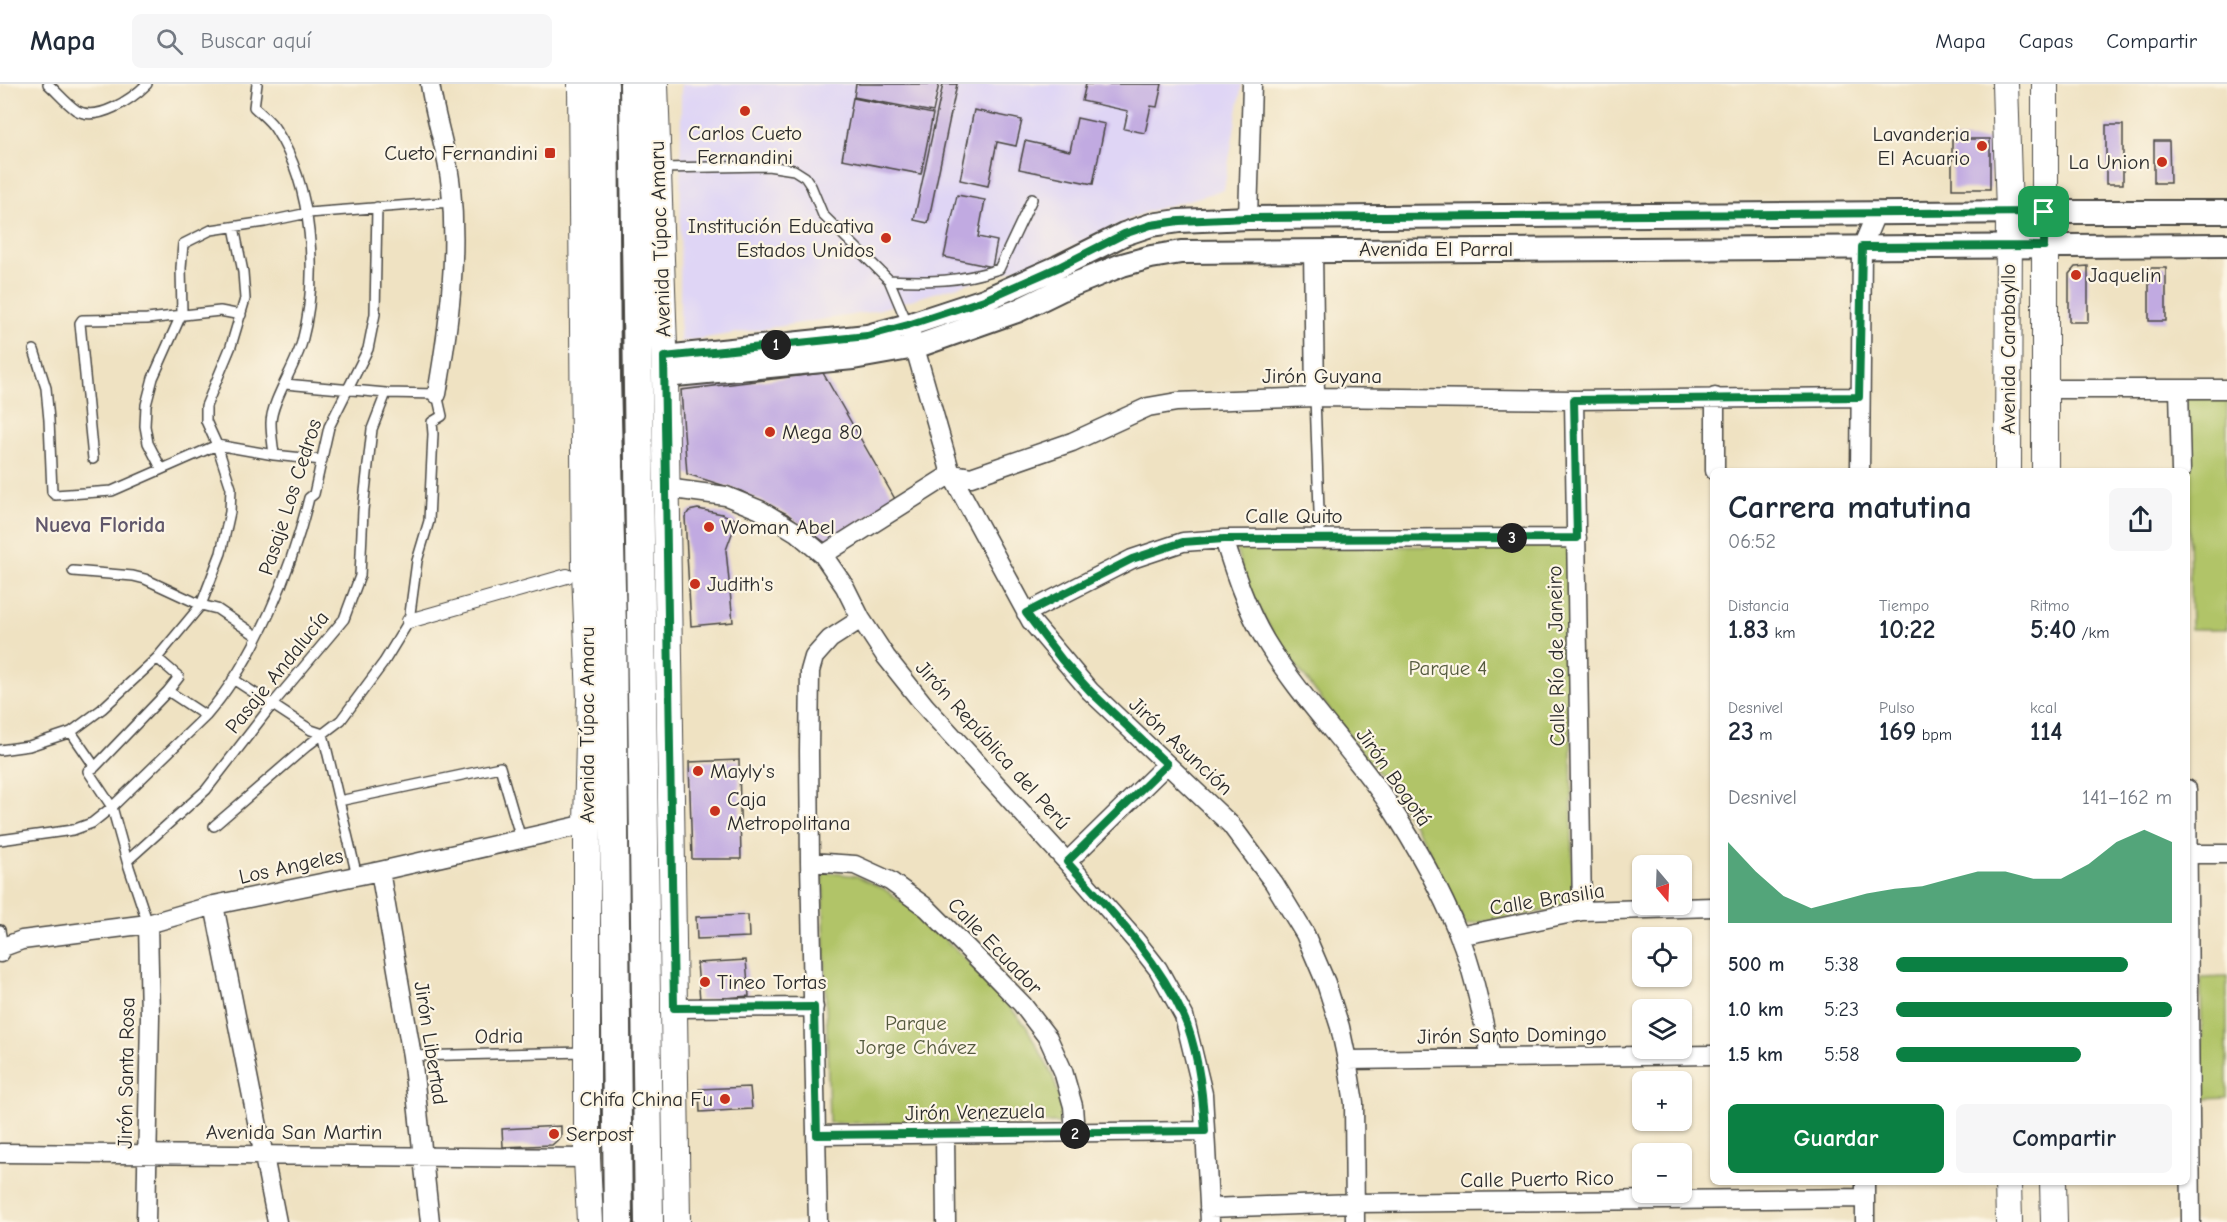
<!DOCTYPE html>
<html lang="es">
<head>
<meta charset="utf-8">
<style>
	:root { --surface:#fff; --page:#f6f6f7; --text:#1f2937; --muted:#747a83; --line:#e0e1e3; --accent:#0b8043 }
	body { margin:0; font-family:"Comic Neue",sans-serif; background:var(--page); color:var(--text); height:100vh; display:flex; flex-direction:column; font-size:22px; white-space:nowrap }
	* { box-sizing:border-box; margin:0 }
	p { font-size:20px; color:var(--muted) }
	.icon { flex:none; width:33px; height:33px; fill:none; stroke:currentColor; stroke-width:2; stroke-linecap:round; stroke-linejoin:round }
	.map { position:relative; flex:1; overflow:hidden }
	.side { position:absolute; left:1710px; top:384px; width:480px; height:717px; display:flex; flex-direction:column; background:var(--surface); border-radius:9px; box-shadow:0 2px 4px #0004 }
	.side>* { flex:none }
	.needle { width:39px; rotate:161deg }
	.fabs { position:absolute; left:1632px; top:771px; display:grid; gap:12px }
	.fabs a { display:grid; place-items:center; width:60px; height:60px; border-radius:9px; background:var(--surface); box-shadow:0 2px 4px #0004; font-size:30px }
	.pin { position:absolute; display:grid; place-items:center; width:51px; height:51px; color:#fff; margin:-26px; border-radius:12px; box-shadow:0 3px 9px #0006 }
	.km { position:absolute; width:30px; height:30px; margin:-15px; border-radius:50%; background:#222; color:#fff; font-size:16px; line-height:30px; text-align:center }
	.round { display:grid; place-items:center; flex:none; width:63px; height:63px; border-radius:9px; background:var(--page) }
	.overview { display:flex; align-items:center; justify-content:space-between; height:102px; padding:0 18px }
	h1 { font-size:33px; font-weight:700; line-height:45px }
	.metrics { display:grid; grid-template-columns:repeat(3,1fr); gap:9px; height:102px; padding:6px 18px }
	.metrics div { display:grid; align-content:center }
	.metrics b { font-size:26px; font-weight:700 }
	.metrics small { font-size:16px; font-weight:400 }
	.metrics p { font-size:16px }
	.chart { height:168px; padding:12px 18px }
	.chart p { display:flex; justify-content:space-between }
	.chart svg { width:100%; height:108px; margin-top:6px; fill:var(--accent); opacity:.7 }
	.action { display:flex; gap:12px; margin-top:auto; padding:12px 18px }
	.action a { flex:1; height:69px; border-radius:9px; background:var(--accent); color:#fff; font-size:24px; font-weight:700; line-height:69px; text-align:center }
	.action a+a { background:var(--page); color:var(--text) }
	ul { padding:0 18px; list-style:none; font-size:20px }
	li { display:grid; grid-template-columns:96px 72px 1fr; align-items:center; height:45px }
	li i { height:15px; border-radius:8px; background:var(--accent) }
	header { display:flex; align-items:center; gap:36px; box-sizing:border-box; height:84px; padding:0 30px; background:var(--surface); border-bottom:2px solid var(--line) }
	header strong { font-size:28px }
	nav { display:flex; gap:33px; margin-inline-start:auto; font-size:21px }
	.search { width:420px; height:54px; background:var(--page); display:flex; align-items:center; gap:15px; box-sizing:border-box; padding:0 21px; border-radius:9px; color:var(--muted); font-size:22px }
	.map>svg:first-child { display:block }
	.built { fill:#dfd5f5 }
	.green { fill:#b1c467; stroke:#6e7849; stroke-width:1.5 }
	.building { fill:#c1aae1 }
	.lines { fill:none; stroke-linecap:round; stroke-linejoin:round }
	.service-casing { stroke:#484642; stroke-width:12 }
	.pedestrian-casing { stroke:#484642; stroke-width:16 }
	.minor-casing { stroke:#484642; stroke-width:21 }
	.tertiary-casing { stroke:#484642; stroke-width:26 }
	.secondary-casing { stroke:#484642; stroke-width:28 }
	.trunk-casing { stroke:#484642; stroke-width:32 }
	.service { stroke:#fff; stroke-width:9 }
	.pedestrian { stroke:#fff; stroke-width:14 }
	.minor { stroke:#fff; stroke-width:18 }
	.tertiary { stroke:#fff; stroke-width:22 }
	.secondary { stroke:#fff; stroke-width:26 }
	.trunk { stroke:#fff; stroke-width:28 }
	.route-casing { stroke:#fff; stroke-width:12 }
	.route { stroke:#0b8043; stroke-width:8 }
	.poi-dot { fill:#c8321e; stroke:#fcf5e5; stroke-width:2 }
	.labels { text-anchor:middle; dominant-baseline:central; stroke-width:4.5; stroke-linejoin:round; paint-order:stroke }
	.poi-label { font-size:21px; fill:#2b2b2b; stroke:#fcf5e5; text-anchor:start }
	.street-label { font-size:21px; fill:#2b2b2b; stroke:#fcf5e5 }
	.park-label { font-size:21px; fill:#53593d; stroke:#fcf5e5 }
	.neighbourhood-label { font-size:22px; font-weight:bold; fill:#60576b; stroke:#fcf5e5 }
</style>
</head>
<body>
<header>
<strong>Mapa</strong>
<div class="search"><svg class="icon" aria-label="search" viewBox="0 0 24 24"><circle cx="10" cy="10" r="6"/><path d="M15 15l6 6"/></svg>Buscar aquí</div>
<nav><a>Mapa</a><a>Capas</a><a>Compartir</a></nav>
</header>
<div class="map">
<svg width="2227" height="1138" viewBox="0 0 2227 1138">
	<rect width="100%" height="100%" fill="#fcf5e5"/>
	<filter id="ink" filterUnits="userSpaceOnUse"><feTurbulence type="fractalNoise" baseFrequency=".0167" numOctaves="2"/><feDisplacementMap in="SourceGraphic" scale="12" xChannelSelector="R" yChannelSelector="G"/><feConvolveMatrix kernelMatrix="1 2 1 2 8 2 1 2 1" color-interpolation-filters="sRGB"/></filter>
	<filter id="wash" filterUnits="userSpaceOnUse"><feTurbulence type="fractalNoise" baseFrequency=".008" numOctaves="4" result="noise"/><feDisplacementMap in="SourceGraphic" scale="24" xChannelSelector="R" yChannelSelector="G"/><feGaussianBlur stdDeviation="1.35" result="paint"/><feColorMatrix in="noise" values="0 0 0 0 0 0 0 0 0 0 0 0 0 0 0 0 0 1.4 0 .05"/><feComposite in="paint" operator="in"/></filter>
	<g filter="url(#wash)">
		<rect width="100%" height="100%" fill="#efe2c2"/>
		<path class="built" d="M681,0H1242L1224,106L1146,128L1036,179L870,228L680,258Z"/>
		<path class="green" d="M2186,313H2227V545H2191Z
			M1569,462L1573,822L1465,841L1428,764L1396,713L1278,558L1250,508L1235,463Z
			M823,788L857,792L884,805L919,830L982,891L1026,942L1052,990L1068,1039H829Z
			M2227,893V1014L2203,1015L2201,894Z"/>
		<g id="blocks">
			<path class="building" d="M856,0H939L933,28L854,13Z
				M943,0H957L928,139L914,136Z
				M1086,0H1162L1157,23L1151,22L1145,49L1124,45L1128,27L1082,17Z
				M853,14L933,30L921,90L842,75Z
				M974,26L1022,36L1016,62L997,58L988,102L960,96Z
				M1077,34L1105,40L1093,100L1019,85L1025,57L1070,67Z
				M2106,41H2123V100H2106Z
				M1952,55H1990V105H1952Z
				M2154,57H2169L2170,99H2154Z
				M957,111L985,116L978,153L997,157L992,183L944,173Z
				M2088,182V238H2069V190L2075,183Z
				M2149,184H2166V237H2149Z
				M823,289L895,415L827,460L787,430L741,407L687,390L681,306Z
				M698,425L722,430L737,436L726,466L733,538L691,542L685,433L689,427Z
				M739,676L741,775H692L689,678Z
				M748,831L749,853L697,855L696,833Z
				M746,876L749,912L700,916L697,879Z
				M750,1003L752,1025L700,1028L699,1005Z
				M561,1042V1053L552,1061L503,1063L502,1045Z"/>
		</g>
	</g>
	<g filter="url(#ink)">
		<use href="#blocks" fill-opacity="0" stroke="#484642" stroke-width="1.5"/>
		<g class="lines">
			<g class="service-casing">
				<path id="service" d="M48,0C57,8 66,19 76,26C97,39 132,15 147,0
					M257,0L254,23C261,30 271,37 276,46C313,103 319,194 302,258C296,281 271,318 271,339C271,350 273,361 274,371
					M660,84L768,82L794,86L805,93L811,102L823,131L889,196L908,241
					M889,196C932,198 958,198 999,185L1032,115
					M34,266L46,304L49,336L52,408L55,411L112,407L217,361L274,371L322,376
					M1315,313L1320,455
					M93,375L80,239L82,236L147,235L220,227L241,231
					M161,384L148,359L145,342L146,321L153,294L182,229L181,184L183,160L211,146L265,138L308,129L451,118
					M73,487L133,492L145,495L201,521L217,525L257,552
					M157,574L179,593L168,607L206,632
					M233,595L311,646L323,650
					M71,648L95,683L88,687L112,723L127,777L148,840
					M323,650L357,792
					M0,666L29,662L71,648L102,625L157,574L201,521L221,469L230,428L231,404L217,361L206,337V322L231,262L245,215L243,188L234,143
					M95,683L168,607
					M339,717L500,683L521,755
					M214,742L307,662L341,636L384,578L409,537L417,477L429,437L433,350L432,338L442,332L437,310L386,309L285,300
					M0,756L73,746L92,739L112,723L206,632C256,574 291,487 309,414L314,410L329,343L368,265L375,230L377,123
					M127,777L206,706L271,622L344,535L360,492L363,426L372,345L386,309
					M0,846L3,863
					M412,972L585,968"/>
			</g>
			<g class="pedestrian-casing">
				<path id="pedestrian" d="M409,537L567,492"/>
			</g>
			<g class="minor-casing">
				<path id="minor" d="M430,0C435,35 448,69 451,104C458,173 449,242 437,310
					M1248,134L1252,0
					M1313,166L1315,313
					M911,250L951,390L1031,537L1090,607L1231,741L1274,799L1305,850L1326,899L1340,943L1347,976L1354,1019L1355,1138
					M2044,305H2227
					M2179,305L2181,387
					M1574,316L1582,827
					M1715,387V313
					M1860,387L1862,163L1876,130
					M666,404L726,412L760,426L796,448L823,471L845,503L861,535L886,573L925,622L1067,778L1136,857L1158,885L1184,932L1203,1010L1210,1138
					M1224,455C1235,490 1246,524 1265,556C1300,614 1350,663 1388,719C1415,760 1440,805 1459,851C1475,890 1482,933 1491,974
					M823,471L951,390L971,393L1072,358L1148,323L1177,318L1315,313L1574,316L1859,313
					M1026,529L1132,475L1183,458L1224,455L1577,454
					M2187,705L2191,1138
					M2187,770H2227
					M810,778L855,781L890,797L927,824L988,885L1022,920L1048,954L1063,987L1073,1022L1075,1050
					M1067,778L1167,680
					M380,787L412,972L430,1138
					M214,821L277,1138
					M1459,852L1582,827L1713,823
					M0,869L3,863L22,856L148,840L214,821L380,787L587,740
					M674,924L814,923
					M1347,976L1713,971
					M817,1051L1205,1047
					M945,1051L946,1138
					M0,1069L587,1074
					M1865,1098V1138
					M1209,1124L1355,1119L1865,1114
					M146,1138L150,932L148,840
					M818,1138L810,778L809,667L810,587L814,573L830,555L861,535"/>
			</g>
			<g class="tertiary-casing">
				<path id="tertiary" d="M664,273L867,252L908,241L984,216L1058,183L1124,150L1151,141L1179,137L1248,134L2044,128H2227
					M665,292L853,274L915,263L1017,227L1060,206L1122,181L1151,173L1181,168L2227,161"/>
			</g>
			<g class="secondary-casing">
				<path id="secondary" d="M581,0L585,487L590,615L587,740V1074L590,1138
					M655,0L665,292L677,1138
					M2005,0L2009,128L2008,387
					M2045,387V0
					M2008,1098L2009,1138
					M2053,1098L2054,1138"/>
			</g>
			<g class="trunk-casing">
				<path id="trunk" d="M604,0L606,292L612,545L618,1138
					M634,0L649,1138"/>
			</g>
			<use href="#service" class="service"/>
			<use href="#pedestrian" class="pedestrian"/>
			<use href="#minor" class="minor"/>
			<use href="#tertiary" class="tertiary"/>
			<use href="#secondary" class="secondary"/>
			<use href="#trunk" class="trunk"/>
		</g>
	</g>
	<g class="lines" filter="url(#ink)">
		<g class="route-casing">
			<path id="route" d="M2044,128V162L1862,163L1859,313L1574,316L1577,454L1224,455L1183,458L1132,475L1026,529L1062,576L1090,607L1167,680L1067,778C1110,826 1156,872 1183,931C1198,964 1203,1011 1205,1047L817,1051L814,923L674,924L664,273L867,252L908,241L984,216L1059,183L1124,150L1151,141L1179,137L1248,134Z"/>
		</g>
		<use href="#route" class="route"/>
	</g>
	<g class="poi-dot">
		<circle cx="745" cy="27" r="6"/>
		<circle cx="1982" cy="62" r="6"/>
		<rect x="544" y="63" width="12" height="12" rx="3"/>
		<circle cx="2162" cy="78" r="6"/>
		<circle cx="886" cy="154" r="6"/>
		<circle cx="2076" cy="191" r="6"/>
		<circle cx="770" cy="348" r="6"/>
		<circle cx="709" cy="443" r="6"/>
		<circle cx="695" cy="500" r="6"/>
		<circle cx="698" cy="687" r="6"/>
		<circle cx="715" cy="727" r="6"/>
		<circle cx="705" cy="898" r="6"/>
		<circle cx="725" cy="1015" r="6"/>
		<circle cx="554" cy="1050" r="6"/>
	</g>
	<g class="labels">
		<g class="poi-label">
			<text x="745" y="49" text-anchor="middle">Carlos Cueto<tspan x="745" dy="24">Fernandini</tspan></text>
			<text x="1970" y="50" text-anchor="end">Lavanderia<tspan x="1970" dy="24">El Acuario</tspan></text>
			<text x="538" y="69" text-anchor="end">Cueto Fernandini</text>
			<text x="2150" y="78" text-anchor="end">La Union</text>
			<text x="874" y="142" text-anchor="end">Institución Educativa<tspan x="874" dy="24">Estados Unidos</tspan></text>
			<text x="2088" y="191">Jaquelin</text>
			<text x="782" y="348">Mega 80</text>
			<text x="721" y="443">Woman Abel</text>
			<text x="707" y="500">Judith's</text>
			<text x="710" y="687">Mayly's</text>
			<text x="727" y="715">Caja<tspan x="727" dy="24">Metropolitana</tspan></text>
			<text x="717" y="898">Tineo Tortas</text>
			<text x="713" y="1015" text-anchor="end">Chifa China Fu</text>
			<text x="566" y="1050">Serpost</text>
		</g>
		<g class="street-label">
			<text transform="translate(660 155) rotate(-92)">Avenida Túpac Amaru</text>
			<text x="1436" y="165">Avenida El Parral</text>
			<text transform="translate(2008 265) rotate(-90)">Avenida Carabayllo</text>
			<text x="1322" y="292">Jirón Guyana</text>
			<text transform="translate(290 413) rotate(-72)">Pasaje Los Cedros</text>
			<text x="1294" y="432">Calle Quito</text>
			<text transform="translate(1556 572) rotate(-91)">Calle Río de Janeiro</text>
			<text transform="translate(277 588) rotate(-51)">Pasaje Andalucía</text>
			<text transform="translate(587 641) rotate(-90)">Avenida Túpac Amaru</text>
			<text transform="translate(993 661) rotate(48)">Jirón República del Perú</text>
			<text transform="translate(1181 662) rotate(43)">Jirón Asunción</text>
			<text transform="translate(1394 693) rotate(55)">Jirón Bogotá</text>
			<text transform="translate(291 782) rotate(-12)">Los Angeles</text>
			<text transform="translate(1547 815) rotate(-9)">Calle Brasilia</text>
			<text transform="translate(995 862) rotate(46)">Calle Ecuador</text>
			<text transform="translate(1512 951) rotate(-1)">Jirón Santo Domingo</text>
			<text transform="translate(499 952) rotate(-1)">Odria</text>
			<text transform="translate(431 959) rotate(81)">Jirón Libertad</text>
			<text transform="translate(126 989) rotate(-89)">Jirón Santa Rosa</text>
			<text transform="translate(975 1028) rotate(-1)">Jirón Venezuela</text>
			<text x="294" y="1048">Avenida San Martin</text>
			<text transform="translate(1537 1095) rotate(-1)">Calle Puerto Rico</text>
		</g>
		<g class="park-label">
			<text x="1448" y="584">Parque 4</text>
			<text x="916" y="939">Parque<tspan x="916" dy="24">Jorge Chávez</tspan></text>
		</g>
		<g class="neighbourhood-label">
			<text x="100" y="441">Nueva Florida</text>
		</g>
	</g>
</svg>
<div class="fabs">
<a><svg class="needle" viewBox="-14 -14 28 28"><path d="M0-13l5 13h-10z" fill="#e53935"/><path d="M0 13l5-13h-10z" fill="#747a83"/></svg></a>
<a><svg class="icon" aria-label="locate" viewBox="0 0 24 24"><circle cx="12" cy="12" r="6"/><path d="M12 2v4M12 18v4M2 12h4M18 12h4"/></svg></a>
<a><svg class="icon" aria-label="layers" viewBox="0 0 24 24"><path d="M12 4l9 5-9 5-9-5zM3 14l9 5 9-5"/></svg></a>
<a>+</a>
<a>−</a>
</div>
<div class="pin" style="left:2044px;top:128px;background:#1e9e55"><svg class="icon" aria-label="arrive" viewBox="0 0 24 24"><path d="M6 21V4h12l-3 4 3 4H6"/></svg></div>
<b class="km" style="left:776px;top:261px">1</b>
<b class="km" style="left:1075px;top:1050px">2</b>
<b class="km" style="left:1512px;top:454px">3</b>
<section class="side">
<div class="overview"><div><h1>Carrera matutina</h1><p>06:52</p></div><a class="round"><svg class="icon" aria-label="share" viewBox="0 0 24 24"><path d="M12 15V3M7 8l5-5 5 5M5 13v7h14v-7"/></svg></a></div>
<div class="metrics">
<div><p>Distancia</p><b>1.83<small> km</small></b></div>
<div><p>Tiempo</p><b>10:22</b></div>
<div><p>Ritmo</p><b>5:40<small> /km</small></b></div>
</div>
<div class="metrics">
<div><p>Desnivel</p><b>23<small> m</small></b></div>
<div><p>Pulso</p><b>169<small> bpm</small></b></div>
<div><p>kcal</p><b>114</b></div>
</div>
<div class="chart"><p><span>Desnivel</span>141–162 m</p>
<svg viewBox="0 0 160 44" preserveAspectRatio="none"><path d="M0 44V11L10 23L20 33L30 38L40 35L50 32L60 30L70 29L80 26L90 23L100 23L110 26L120 26L130 20L140 11L150 6L160 11V44z"/></svg>
</div>
<ul>
<li><b>500 m</b>5:38<i style="width:84%"></i></li>
<li><b>1.0 km</b>5:23<i style="width:100%"></i></li>
<li><b>1.5 km</b>5:58<i style="width:67%"></i></li>
</ul>
<div class="action"><a>Guardar</a><a>Compartir</a></div>
</section>
</div>
</body>
</html>
